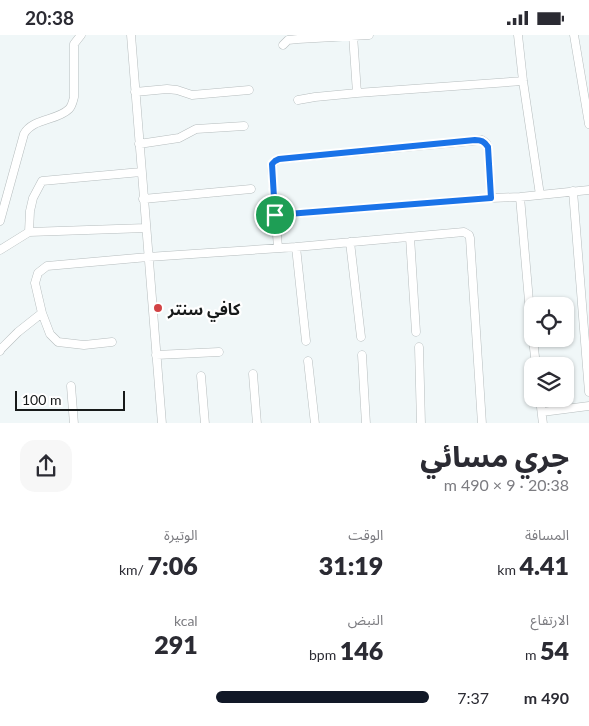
<!DOCTYPE html>
<html lang="ar">
<head>
<meta charset="utf-8">
<style>
	:root { --surface:#fff; --page:#f7f7f7; --text:#2b2b33; --muted:#7c7c81; --accent:#111827 }
	body { margin:0; font-family:Lato,"Noto Sans Arabic",sans-serif; background:var(--page); color:var(--text); direction:rtl; height:100vh; display:flex; flex-direction:column; font-size:19px; white-space:nowrap }
	* { box-sizing:border-box; margin:0 }
	p { font-size:16px; color:var(--muted) }
	.icon { flex:none; width:28px; height:28px; fill:none; stroke:currentColor; stroke-width:2; stroke-linecap:round; stroke-linejoin:round }
	.map { position:relative; height:388px; overflow:hidden; direction:ltr }
	.side { display:flex; flex-direction:column; background:var(--surface); flex:1 }
	.side>* { flex:none }
	.fabs { position:absolute; left:524px; top:262px; display:grid; gap:10px }
	.fabs a { display:grid; place-items:center; width:50px; height:50px; border-radius:10px; background:var(--surface); box-shadow:0 1px 4px #0004; font-size:25px }
	.scale { position:absolute; left:15px; bottom:12px; width:110px; box-sizing:border-box; padding-left:5px; border:2px solid #171a1a; border-top:0; font-size:14px; line-height:18px; white-space:nowrap; color:#171a1a; -webkit-text-stroke:4px #fff; paint-order:stroke }
	.pin { position:absolute; display:grid; place-items:center; width:42px; height:42px; color:#fff; margin:-21px; border:2px solid #fff; border-radius:50%; box-shadow:0 1px 5px #0007 }
	.round { display:grid; place-items:center; flex:none; width:52px; height:52px; border-radius:15px; background:var(--page) }
	.head { display:flex; align-items:center; justify-content:space-between; height:85px; padding:0 20px }
	h1 { font-size:28px; font-weight:800; line-height:38px }
	.stats { display:grid; grid-template-columns:repeat(3,1fr); gap:8px; height:85px; padding:5px 20px }
	.stats div { display:grid; align-content:center }
	.stats b { font-size:25px; font-weight:800 }
	.stats small { font-size:14px; font-weight:400 }
	.stats p { font-size:14px }
	ul { padding:0 20px; list-style:none; font-size:16px }
	li { display:grid; grid-template-columns:80px 60px 1fr; align-items:center; height:38px }
	li i { height:12px; border-radius:6px; background:var(--accent) }
	.status { display:flex; justify-content:space-between; align-items:center; height:35px; padding:0 25px; background:var(--surface); direction:ltr }
	.status svg { height:14px; fill:currentColor }
	.map>svg:first-child { display:block }
	.lines { fill:none; stroke-linecap:round; stroke-linejoin:round }
	.minor-casing { stroke:#b6bdbe; stroke-width:9 }
	.minor { stroke:#fff; stroke-width:8 }
	.route-casing { stroke:#fff; stroke-width:10 }
	.route { stroke:#1a73e8; stroke-width:6 }
	.poi-dot { fill:#d24345; stroke:#fff; stroke-width:2 }
	.labels { text-anchor:middle; dominant-baseline:central; stroke-width:4.5; stroke-linejoin:round; paint-order:stroke }
	.poi-label { font-size:16px; font-weight:bold; fill:#171a1a; stroke:#fff; text-anchor:start }
</style>
</head>
<body>
<div class="status"><b>20:38</b><svg viewBox="0 0 49 12"><path d="M0 12V9h3v3zM5 12V6h3v6zM10 12V3h3v9zM15 12V0h3v12zM26 1h20v11H26zM47 4h2v5h-2z"/></svg></div>
<div class="map">
<svg width="589" height="389" viewBox="0 0 589 389">
	<rect width="100%" height="100%" fill="#f0f7f8"/>
	<g class="lines">
		<g class="minor-casing">
			<path id="minor" d="M131,0L162,389
				M353,0L357,58L523,46
				M518,0L523,46L540,160
				M574,0L589,89
				M283,10L288,5L298,4L369,0
				M135,57L167,54L177,55L192,60L249,55
				M298,65L315,62L357,58
				M139,109L179,103L196,94L244,91
				M573,156L589,357
				M520,162L532,301
				M143,164L251,154
				M275,180L491,163L520,162L589,155
				M0,186L24,99C33,83 57,86 69,74C72,71 73,66 74,62V9L81,0
				M29,197L30,176L33,163L42,146L141,137
				M410,202L416,297
				M350,207L361,302
				M296,212L306,306
				M278,213L272,134C272,128 274,127 279,124L482,105L486,108L488,112L491,163
				M0,215L29,197L146,193
				M533,304L536,331
				M112,307L84,310L58,307L50,299L42,278L35,248L38,238L47,231L148,222L296,212L464,197L469,200L470,203L482,389
				M419,312L421,389
				M0,316L1,314L18,297L42,278
				M156,320L219,317
				M362,320L366,389
				M308,326L315,389
				M253,339L257,389
				M201,341L205,389
				M71,351L74,389
				M540,364L543,389
				M542,377L589,371"/>
		</g>
		<use href="#minor" class="minor"/>
	</g>
	<g class="lines">
		<g class="route-casing">
			<path id="route" d="M475,105C481,105 484,106 488,112L491,163L275,180L272,129L275,126L279,124Z"/>
		</g>
		<use href="#route" class="route"/>
	</g>
	<circle class="poi-dot" cx="158" cy="273" r="5"/>
	<g class="labels">
		<g class="poi-label">
			<text x="168" y="273">كافي سنتر</text>
		</g>
	</g>
</svg>
<div class="fabs">
<a><svg class="icon" aria-label="locate" viewBox="0 0 24 24"><circle cx="12" cy="12" r="6"/><path d="M12 2v4M12 18v4M2 12h4M18 12h4"/></svg></a>
<a><svg class="icon" aria-label="layers" viewBox="0 0 24 24"><path d="M12 4l9 5-9 5-9-5zM3 14l9 5 9-5"/></svg></a>
</div>
<div class="scale">100 m</div>
<div class="pin" style="left:275px;top:180px;background:#1e9e55"><svg class="icon" aria-label="arrive" viewBox="0 0 24 24"><path d="M6 21V4h12l-3 4 3 4H6"/></svg></div>
</div>
<section class="side">
<div class="head"><div><h1>جري مسائي</h1><p>20:38 · 9 × 490 m</p></div><a class="round"><svg class="icon" aria-label="share" viewBox="0 0 24 24"><path d="M12 15V3M7 8l5-5 5 5M5 13v7h14v-7"/></svg></a></div>
<div class="stats">
<div><p>المسافة</p><b>4.41<small> km</small></b></div>
<div><p>الوقت</p><b>31:19</b></div>
<div><p>الوتيرة</p><b>7:06<small> /km</small></b></div>
</div>
<div class="stats">
<div><p>الارتفاع</p><b>54<small> m</small></b></div>
<div><p>النبض</p><b>146<small> bpm</small></b></div>
<div><p>kcal</p><b>291</b></div>
</div>
<ul>
<li><b>490 m</b>7:37<i style="width:52%"></i></li>
</ul>
</section>
</body>
</html>
